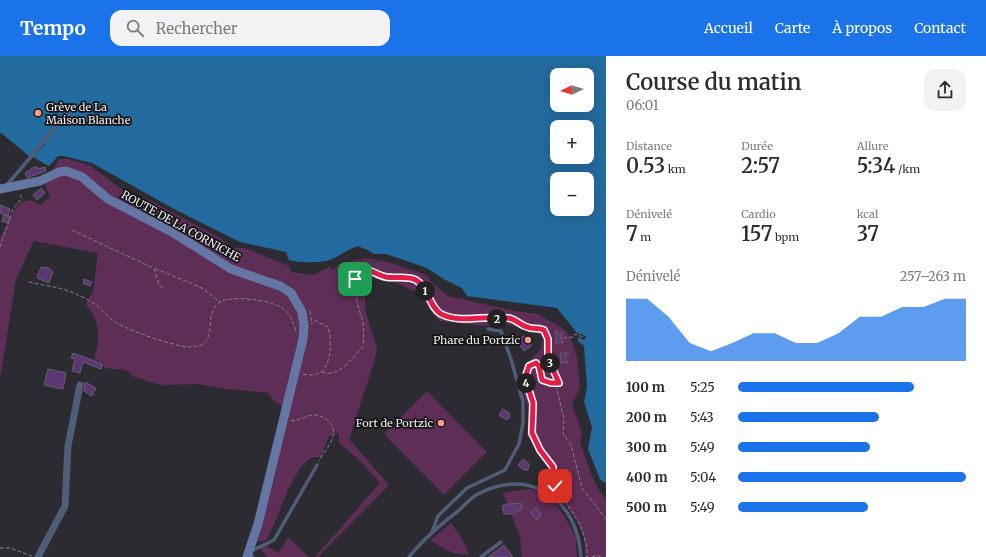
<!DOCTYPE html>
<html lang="fr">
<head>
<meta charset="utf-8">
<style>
	:root { --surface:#fff; --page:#f2f2f3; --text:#2b2b33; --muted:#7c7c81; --accent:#1a73e8 }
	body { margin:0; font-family:Merriweather,serif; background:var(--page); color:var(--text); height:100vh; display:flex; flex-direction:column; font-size:15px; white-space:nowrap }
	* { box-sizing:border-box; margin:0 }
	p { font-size:13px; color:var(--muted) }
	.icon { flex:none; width:22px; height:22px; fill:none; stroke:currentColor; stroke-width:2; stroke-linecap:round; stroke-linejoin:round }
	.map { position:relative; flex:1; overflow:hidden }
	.details { display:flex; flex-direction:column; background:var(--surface); width:380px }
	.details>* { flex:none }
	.needle { width:26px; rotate:265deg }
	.tools { position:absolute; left:550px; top:12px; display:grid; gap:8px }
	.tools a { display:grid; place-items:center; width:44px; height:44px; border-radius:8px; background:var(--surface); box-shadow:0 4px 16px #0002; font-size:20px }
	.pin { position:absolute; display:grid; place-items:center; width:34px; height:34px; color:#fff; margin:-17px; border-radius:8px; box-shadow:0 2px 6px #0006 }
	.km { position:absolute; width:20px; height:20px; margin:-10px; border-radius:50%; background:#222; color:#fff; font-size:11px; line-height:20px; text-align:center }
	.round { display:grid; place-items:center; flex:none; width:42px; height:42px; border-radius:12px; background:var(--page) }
	.headline { display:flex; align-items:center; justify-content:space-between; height:68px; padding:0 20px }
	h1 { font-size:22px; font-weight:600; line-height:30px }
	.stats { display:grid; grid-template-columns:repeat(3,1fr); gap:6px; height:68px; padding:4px 20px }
	.stats div { display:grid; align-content:center }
	.stats b { font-size:20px; font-weight:600 }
	.stats small { font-size:11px; font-weight:400 }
	.stats p { font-size:11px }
	.chart { height:112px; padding:8px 20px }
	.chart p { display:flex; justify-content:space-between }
	.chart svg { width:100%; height:72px; margin-top:4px; fill:var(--accent); opacity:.7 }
	ul { padding:0 20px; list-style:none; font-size:13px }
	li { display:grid; grid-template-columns:64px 48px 1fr; align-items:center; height:30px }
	li i { height:10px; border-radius:5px; background:var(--accent) }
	header { display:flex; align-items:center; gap:24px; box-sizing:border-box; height:56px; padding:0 20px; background:var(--accent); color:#fff }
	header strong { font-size:19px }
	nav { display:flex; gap:22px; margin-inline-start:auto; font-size:14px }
	.search { width:280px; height:36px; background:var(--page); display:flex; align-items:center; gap:10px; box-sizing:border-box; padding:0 14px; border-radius:12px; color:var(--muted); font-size:15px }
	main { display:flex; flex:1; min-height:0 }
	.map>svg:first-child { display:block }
	.green { fill:#5e2e57 }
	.water { fill:#236b9e; fill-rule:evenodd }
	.building { fill:#5c3774; stroke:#656167 }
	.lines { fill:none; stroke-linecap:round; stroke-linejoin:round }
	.path { stroke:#828186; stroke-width:1; stroke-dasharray:4 2; stroke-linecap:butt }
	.lane { stroke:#505d79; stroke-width:3.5 }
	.street { stroke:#505d79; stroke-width:7 }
	.secondary { stroke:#6477a4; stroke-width:9 }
	.route-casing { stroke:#fff; stroke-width:8 }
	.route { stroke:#e11d48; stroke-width:5 }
	.poi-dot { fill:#f39f83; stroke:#141417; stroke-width:1.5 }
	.labels { text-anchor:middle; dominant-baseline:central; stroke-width:3.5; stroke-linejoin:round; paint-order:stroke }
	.poi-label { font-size:11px; fill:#ededf1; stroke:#141417; text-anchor:end }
	.street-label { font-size:11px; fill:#ededf1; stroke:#141417 }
</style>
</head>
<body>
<header>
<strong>Tempo</strong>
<div class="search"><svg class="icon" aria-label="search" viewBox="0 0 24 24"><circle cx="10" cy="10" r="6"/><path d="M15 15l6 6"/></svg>Rechercher</div>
<nav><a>Accueil</a><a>Carte</a><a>À propos</a><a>Contact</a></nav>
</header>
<main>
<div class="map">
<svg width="606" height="501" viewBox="0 0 606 501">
	<rect width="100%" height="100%" fill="#2c2b31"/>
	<path class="green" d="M59,103H68L89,109L123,134L151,145L220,182L232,192H245L289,210L291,216L313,219L329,211L334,214L338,208L367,202L391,207L427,219L431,226L448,240L514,255L538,258L565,274L570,281L577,300L580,332L572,348L582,377L580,386L590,415L598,433L606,443V501H585L584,481L576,463L547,424V411L527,379L529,355L524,340L521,319L529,305L541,293L543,282L536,276L506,268L485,270L439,265L418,237L395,226L363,221L366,258L377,292L374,307L349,383L389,429L318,501H315L380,427L357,402L339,387V377L329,380L321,402C296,392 277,470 266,485L258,486L288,354L274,345L268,337L219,332L199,328L161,329L134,321L126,314L104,312V307L94,303C101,281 100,267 86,248L93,236L98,197L34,185L16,223L0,323V182L14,155L21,146L31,144L40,149L50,141L45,129Z
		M427,335L487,396L444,439L384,378Z
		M530,433L549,439L565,461L576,481L577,501H522L520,481L503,437Z
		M451,467L463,484L469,498C455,501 442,492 430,484Z
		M288,481L309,501H268L260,493L265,489L278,497Z"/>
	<path class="water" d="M0,0H606V428L600,423L588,393L592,371L584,346L587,331L584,290L578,285V281L584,284L586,281L584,279L577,277L557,252L467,240L462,232L445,224L427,212L386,198H374L368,194L358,190C348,193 340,200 330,204C321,207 298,207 289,204L286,196L240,186L174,153L92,107L63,100H58L49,110L33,101L45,88L42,85L29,100L0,76ZM557,19H587V49H557ZM557,71H587V101H557ZM557,123H587V153H557Z"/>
	<path class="building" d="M34,111H37L38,113L45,111L46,115L27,122L25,117Z
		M41,132L45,137L37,144L33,139Z
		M0,149L10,153L8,160L0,157Z
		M4,159L10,161L7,167L2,165Z
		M41,211L49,212L53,216L49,227L37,222Z
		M84,223L92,226L90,230L83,227Z
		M556,274L558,278L563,277L561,281L563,287L558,286L556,288Z
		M524,280L531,282V290L524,295L517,285Z
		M73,297L103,308L101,313L83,306L80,317L72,315L75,303L71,302Z
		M560,297H569L565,300L568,306L561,307Z
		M48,313L66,317L63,333L44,329Z
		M85,326L96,332L92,340L84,335Z
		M503,353L509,357L510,361L507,364L499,359Z
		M523,403L529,408L528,414H524L518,409Z
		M521,447L522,453L512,458H504L502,450L508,448Z
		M536,452L541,458L538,463L535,462L530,456Z
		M504,489L513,501H488Z"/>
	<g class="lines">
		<path class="path" d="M72,174L153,212
			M0,191L13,153L22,142L19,138
			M29,226C44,230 62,231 76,238C82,241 89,244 95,248C102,254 108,261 115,266C127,274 175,291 190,291C222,291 201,258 220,246C232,239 271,244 282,252C290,257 293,266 296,275
			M163,232L159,229L154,212L202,232L220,246
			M310,255L312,268
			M563,282L573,281L575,278L583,281
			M322,316C338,323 354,301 363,290C364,282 364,274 363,267C359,252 350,229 357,214H369L387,221L416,224L423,232L435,252L440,258L448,261L487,263L508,262L528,272H541L547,278L548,302L559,324V327L556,328
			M303,318C332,326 333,289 328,271L312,263
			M555,328L542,324L539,310L536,307L529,310L525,322L533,347L532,377L540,394L553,411V426L581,470L587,491V501
			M556,329L564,364L563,378L571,389L582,432L606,463
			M291,364L294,365C300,364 306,360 312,359C324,358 336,368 333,380C331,389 323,397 319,405
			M0,492H10L32,500
			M592,501L597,499L601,501"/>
		<path class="lane" d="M6,130L68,57
			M432,476L438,460L467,432L505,414L519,388L523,367V346L511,303L501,275L488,273
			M253,501L249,496L274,484L317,409
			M409,501C423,483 440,469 458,455C464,450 470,443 476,439C530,409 578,444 581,501
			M481,501L501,486"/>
		<path class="street" d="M38,501L65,450L68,390L80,329"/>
		<path class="secondary" d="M0,133L40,125L59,116L66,115L82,121L108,143L172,176L231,213L280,230L291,237L302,256L304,270L303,283L258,468L247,501"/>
	</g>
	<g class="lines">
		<g class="route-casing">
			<path id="route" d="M355,223L357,214C368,210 375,219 386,221C395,223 407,219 416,224C429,232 429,251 441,258C461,268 487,259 508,262C516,263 520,269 527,271C533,274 538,271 544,274L548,283V302L559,327H551L542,324L539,310L536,307L529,310L525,322L533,347L532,377L540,394L553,411L552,424L555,430"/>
		</g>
		<use href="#route" class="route"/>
	</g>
	<g class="poi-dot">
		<circle cx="38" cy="57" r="4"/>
		<circle cx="528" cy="284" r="4"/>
		<circle cx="441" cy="367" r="4"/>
	</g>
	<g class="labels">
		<g class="poi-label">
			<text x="46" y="51" text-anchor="start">Grève de La<tspan x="46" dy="13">Maison Blanche</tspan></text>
			<text x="520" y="284">Phare du Portzic</text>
			<text x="433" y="367">Fort de Portzic</text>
		</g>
		<g class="street-label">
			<text transform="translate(181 170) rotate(29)">ROUTE DE LA CORNICHE</text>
		</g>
	</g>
</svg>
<div class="tools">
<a><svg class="needle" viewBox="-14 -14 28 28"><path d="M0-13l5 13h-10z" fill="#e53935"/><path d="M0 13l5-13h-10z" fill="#7c7c81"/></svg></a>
<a>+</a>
<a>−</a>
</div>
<div class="pin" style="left:355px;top:223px;background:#1e9e55"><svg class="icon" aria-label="arrive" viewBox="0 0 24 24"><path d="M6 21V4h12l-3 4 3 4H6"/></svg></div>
<div class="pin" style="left:555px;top:430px;background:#d93025"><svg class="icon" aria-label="check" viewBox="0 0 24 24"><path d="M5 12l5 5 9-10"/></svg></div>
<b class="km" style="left:425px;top:235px">1</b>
<b class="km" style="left:497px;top:263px">2</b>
<b class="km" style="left:550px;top:307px">3</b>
<b class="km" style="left:526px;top:327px">4</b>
</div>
<section class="details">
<div class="headline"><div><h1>Course du matin</h1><p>06:01</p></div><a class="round"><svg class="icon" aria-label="share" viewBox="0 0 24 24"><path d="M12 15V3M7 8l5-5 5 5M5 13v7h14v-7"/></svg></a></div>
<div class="stats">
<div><p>Distance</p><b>0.53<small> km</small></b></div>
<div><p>Durée</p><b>2:57</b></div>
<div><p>Allure</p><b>5:34<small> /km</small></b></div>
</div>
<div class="stats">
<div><p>Dénivelé</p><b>7<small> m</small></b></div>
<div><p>Cardio</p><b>157<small> bpm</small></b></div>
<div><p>kcal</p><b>37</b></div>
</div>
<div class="chart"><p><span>Dénivelé</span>257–263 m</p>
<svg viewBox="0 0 160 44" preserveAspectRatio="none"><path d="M0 44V6L10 6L20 17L30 33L40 38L50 33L60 27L70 27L80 33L90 33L100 27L110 17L120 17L130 11L140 11L150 6L160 6V44z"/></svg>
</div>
<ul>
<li><b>100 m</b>5:25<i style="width:77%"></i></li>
<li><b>200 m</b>5:43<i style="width:62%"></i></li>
<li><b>300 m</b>5:49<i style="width:58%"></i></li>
<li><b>400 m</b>5:04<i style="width:100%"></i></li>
<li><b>500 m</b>5:49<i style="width:57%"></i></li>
</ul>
</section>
</main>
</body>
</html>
